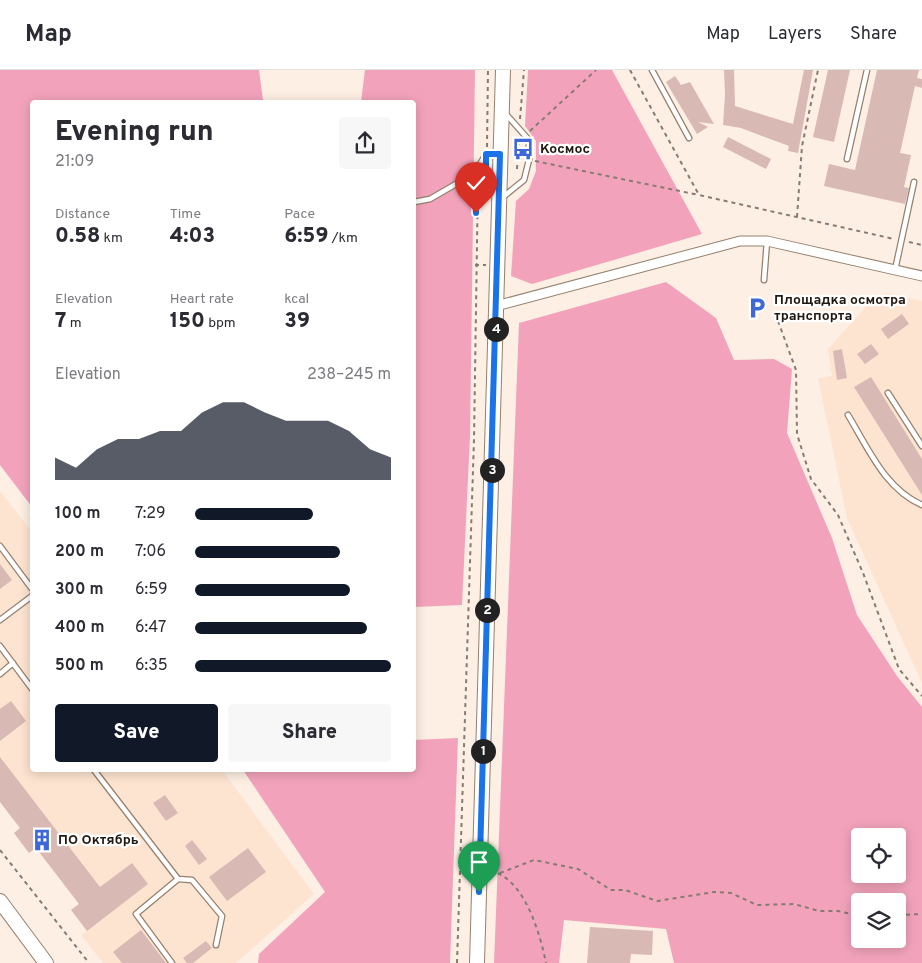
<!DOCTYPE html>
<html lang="en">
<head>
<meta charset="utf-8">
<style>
	:root { --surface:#fff; --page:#f7f7f7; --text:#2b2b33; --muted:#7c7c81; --line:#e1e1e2; --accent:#111827 }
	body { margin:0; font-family:Overpass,sans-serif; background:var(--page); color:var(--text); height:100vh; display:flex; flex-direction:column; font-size:19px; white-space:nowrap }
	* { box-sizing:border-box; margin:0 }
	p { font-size:16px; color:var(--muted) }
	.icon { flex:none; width:28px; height:28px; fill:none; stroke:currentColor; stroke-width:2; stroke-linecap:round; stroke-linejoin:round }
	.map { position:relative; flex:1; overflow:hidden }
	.panel { position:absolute; left:30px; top:30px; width:386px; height:672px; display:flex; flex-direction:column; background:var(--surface); border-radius:5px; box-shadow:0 2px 12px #0003 }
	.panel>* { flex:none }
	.buttons { position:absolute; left:851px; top:758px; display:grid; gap:10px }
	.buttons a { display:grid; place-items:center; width:55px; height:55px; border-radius:5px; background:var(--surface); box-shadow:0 2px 12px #0003; font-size:25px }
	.pin { position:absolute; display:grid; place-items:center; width:42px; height:42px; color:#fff; margin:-51px -21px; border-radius:50% 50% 50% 0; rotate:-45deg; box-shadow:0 0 5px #0007 }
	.pin .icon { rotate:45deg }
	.km { position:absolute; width:25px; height:25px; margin:-12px; border-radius:50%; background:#222; color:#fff; font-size:14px; line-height:25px; text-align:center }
	.round { display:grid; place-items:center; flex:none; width:52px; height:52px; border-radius:5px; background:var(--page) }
	.overview { display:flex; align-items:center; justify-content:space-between; height:85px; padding:0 25px }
	h1 { font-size:28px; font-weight:800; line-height:38px }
	.stats { display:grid; grid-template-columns:repeat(3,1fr); gap:8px; height:85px; padding:5px 25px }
	.stats div { display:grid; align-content:center }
	.stats b { font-size:21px; font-weight:800 }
	.stats small { font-size:14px; font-weight:400 }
	.stats p { font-size:14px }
	.chart { height:140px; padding:10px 25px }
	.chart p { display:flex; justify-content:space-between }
	.chart svg { width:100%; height:90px; margin-top:5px; fill:var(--accent); opacity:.7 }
	.primary-button { display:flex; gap:10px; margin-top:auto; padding:10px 25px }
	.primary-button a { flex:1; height:58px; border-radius:5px; background:var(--accent); color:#fff; font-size:20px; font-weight:800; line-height:58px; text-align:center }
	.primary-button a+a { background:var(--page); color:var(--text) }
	ul { padding:0 25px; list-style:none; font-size:16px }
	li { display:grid; grid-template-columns:80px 60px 1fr; align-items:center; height:38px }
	li i { height:12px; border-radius:6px; background:var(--accent) }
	header { display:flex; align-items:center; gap:30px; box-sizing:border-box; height:70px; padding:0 25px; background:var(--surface); border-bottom:1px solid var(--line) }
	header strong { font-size:24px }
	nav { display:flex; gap:28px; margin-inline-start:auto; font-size:18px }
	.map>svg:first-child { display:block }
	.built { fill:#fde4d0 }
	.forest { fill:#f2a3bb; fill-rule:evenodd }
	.building { fill:#d9b9b3 }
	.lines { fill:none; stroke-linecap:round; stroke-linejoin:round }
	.lane-casing { stroke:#95806e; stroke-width:7 }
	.street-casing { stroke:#95806e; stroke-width:11 }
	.primary-casing { stroke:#95806e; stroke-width:16 }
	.path { stroke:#867b72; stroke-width:2; stroke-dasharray:4 4; stroke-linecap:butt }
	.lane { stroke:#fff; stroke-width:4.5 }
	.street { stroke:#fff; stroke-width:9 }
	.primary { stroke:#fff; stroke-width:14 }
	.route-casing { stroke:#fff; stroke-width:10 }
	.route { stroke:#1a73e8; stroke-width:6 }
	.labels { text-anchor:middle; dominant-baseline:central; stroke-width:4.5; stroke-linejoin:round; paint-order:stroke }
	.poi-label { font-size:14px; font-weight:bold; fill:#201811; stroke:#fff; text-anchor:start }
</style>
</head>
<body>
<header>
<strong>Map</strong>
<nav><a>Map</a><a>Layers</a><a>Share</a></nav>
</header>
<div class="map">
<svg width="922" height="893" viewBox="0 0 922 893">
	<rect width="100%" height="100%" fill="#fdefe3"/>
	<path class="built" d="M887,223L922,231V613L847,448L818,308L832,306L828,279L874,228Z
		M0,421L32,462V700H222L314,824L236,893H103L81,865L87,861L79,834L36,778L29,783L14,763L20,758L0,732Z"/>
	<path class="forest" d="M0,0H259L263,30L314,32H32V437L0,395Z
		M365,0H475L470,366L462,535L414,537V32H361Z
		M528,0H612L702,164L532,214L511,206L516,131L529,119L536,101V71L525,56Z
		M666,212L716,248L734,290L774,289L792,299L787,363L832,468L857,545L897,606L922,637V893H674L666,859L564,850L559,893H494L519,253ZM860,766H898V804H860ZM860,831H898V869H860Z
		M458,668L450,893H258L259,884L325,822L243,700H414V670Z"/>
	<path class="building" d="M724,0H734L735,36L793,54L804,0H813L798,83L788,81L789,76L741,58L723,55L725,24Z
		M828,0H850L834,72L813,67Z
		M877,0H919L917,8L922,9V18L915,16L900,83L911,85L904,117L909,118L905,134L824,116L829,94L855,100Z
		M675,6L681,15L690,12L714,54L698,52L708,57L697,64L666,12Z
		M728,67L771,89L766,99L723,77Z
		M902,244L909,254L888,269L881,259Z
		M871,274L879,284L865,294L857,284Z
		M842,279L847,308L837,310L833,281Z
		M871,307L922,389V425L854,317Z
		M0,494L12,510L0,519Z
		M11,631L26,651L0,671V639Z
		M0,687L100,817L132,793L148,814L87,861L71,840L79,834L36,778L29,783L14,763L20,758L0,732Z
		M165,725L178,743L166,751L153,733Z
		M192,770L207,789L199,795L185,776Z
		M248,778L266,802L227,831L209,807Z
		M590,857L653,861L652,885L631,884L630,893H587Z
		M141,860L166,893H122L113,882Z
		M206,871L212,878L193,893H187L183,888Z"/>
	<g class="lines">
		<g class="lane-casing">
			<path id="lane" d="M652,0L689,68
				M847,89L867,0
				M503,127L524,110L529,90V70L504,42
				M414,132L430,129L475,103L486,84H500
				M895,200L914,112
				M764,210L767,171
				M888,323L922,376
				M848,345C868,378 885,419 922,435
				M0,476L32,519
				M0,550L32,526
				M0,576L32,619
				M0,604L13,593
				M94,700L178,809L136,844L172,893
				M178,809L192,810L222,846L216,875"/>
		</g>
		<g class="street-casing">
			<path id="street" d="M496,236L740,171H767L922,206"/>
		</g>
		<g class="primary-casing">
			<path id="primary" d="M0,831L46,893
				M477,893L503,0"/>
		</g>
		<path class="path" d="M630,0L699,125L894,169
			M520,49L524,0
			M530,61L596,0
			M487,77L488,0
			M518,88L523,89
			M535,91L699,125
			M517,99L519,69
			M797,147L802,76L818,0
			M909,172L922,175
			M475,195H486
			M778,251L796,300L797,364L811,409L838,445L863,503L899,599L922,626
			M0,780L89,893
			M490,801C524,807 540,863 546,893
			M500,803L534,790L578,799L611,820H625L657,831L714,822L731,823L757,835L794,834L819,841H838L860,846
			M898,845L922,844
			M457,893L474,369L478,108"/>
		<use href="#lane" class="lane"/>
		<use href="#street" class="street"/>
		<use href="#primary" class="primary"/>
	</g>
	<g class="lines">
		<g class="route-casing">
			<path id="route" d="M476,143C476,126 473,109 486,98V84H500L479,822"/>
		</g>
		<use href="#route" class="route"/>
	</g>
	<defs>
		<g id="bus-bare" transform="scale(1.725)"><path d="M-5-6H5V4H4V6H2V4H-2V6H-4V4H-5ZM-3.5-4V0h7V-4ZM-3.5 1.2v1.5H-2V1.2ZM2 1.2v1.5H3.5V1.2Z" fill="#3e67d8" stroke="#fff" stroke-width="2.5" paint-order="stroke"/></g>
		<g id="parking-bare" transform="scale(1.725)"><path d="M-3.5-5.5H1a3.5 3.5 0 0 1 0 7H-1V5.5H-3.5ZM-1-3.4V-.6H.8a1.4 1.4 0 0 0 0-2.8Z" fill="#3e67d8" stroke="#fff" stroke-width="2.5" paint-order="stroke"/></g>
		<g id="building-bare" transform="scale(1.725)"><path d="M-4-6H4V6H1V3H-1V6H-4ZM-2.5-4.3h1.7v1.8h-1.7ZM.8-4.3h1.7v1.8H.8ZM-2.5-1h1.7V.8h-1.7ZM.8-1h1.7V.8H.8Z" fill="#3e67d8" stroke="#fff" stroke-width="2.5" paint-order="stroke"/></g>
	</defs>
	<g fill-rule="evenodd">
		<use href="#bus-bare" x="523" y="79"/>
		<use href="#parking-bare" x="757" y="238"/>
		<use href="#building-bare" x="42" y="770"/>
	</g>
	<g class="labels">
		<g class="poi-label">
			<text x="540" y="79">Космос</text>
			<text x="774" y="230">Площадка осмотра<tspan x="774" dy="16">транспорта</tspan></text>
			<text x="58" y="770">ПО Октябрь</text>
		</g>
	</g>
</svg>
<div class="buttons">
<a><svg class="icon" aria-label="locate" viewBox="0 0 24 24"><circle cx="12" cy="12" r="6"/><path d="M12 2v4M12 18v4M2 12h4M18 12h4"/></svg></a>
<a><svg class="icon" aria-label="layers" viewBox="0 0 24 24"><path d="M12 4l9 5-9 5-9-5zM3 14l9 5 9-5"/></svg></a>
</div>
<div class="pin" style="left:479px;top:822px;background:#1e9e55"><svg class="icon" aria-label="arrive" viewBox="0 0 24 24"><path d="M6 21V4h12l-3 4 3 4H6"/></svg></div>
<div class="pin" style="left:476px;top:143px;background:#d93025"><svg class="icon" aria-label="check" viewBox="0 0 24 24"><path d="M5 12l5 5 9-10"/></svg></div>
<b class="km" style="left:483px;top:681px">1</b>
<b class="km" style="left:487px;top:540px">2</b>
<b class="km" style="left:492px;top:400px">3</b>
<b class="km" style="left:496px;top:259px">4</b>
<section class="panel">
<div class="overview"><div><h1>Evening run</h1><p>21:09</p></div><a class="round"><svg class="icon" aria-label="share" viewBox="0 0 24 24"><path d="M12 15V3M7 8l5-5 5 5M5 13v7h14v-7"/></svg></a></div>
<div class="stats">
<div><p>Distance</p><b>0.58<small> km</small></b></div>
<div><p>Time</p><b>4:03</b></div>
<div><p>Pace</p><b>6:59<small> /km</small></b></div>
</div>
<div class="stats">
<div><p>Elevation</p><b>7<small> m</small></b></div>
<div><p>Heart rate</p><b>150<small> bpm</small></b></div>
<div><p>kcal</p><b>39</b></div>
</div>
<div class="chart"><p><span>Elevation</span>238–245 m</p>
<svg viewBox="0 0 160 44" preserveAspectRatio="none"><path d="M0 44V33L10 38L20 29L30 24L40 24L50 20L60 20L70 11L80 6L90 6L100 11L110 15L120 15L130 15L140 20L150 29L160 33V44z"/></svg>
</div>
<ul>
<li><b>100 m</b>7:29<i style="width:60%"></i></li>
<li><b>200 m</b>7:06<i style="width:74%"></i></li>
<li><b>300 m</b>6:59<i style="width:79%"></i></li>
<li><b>400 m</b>6:47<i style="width:88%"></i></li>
<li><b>500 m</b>6:35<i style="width:100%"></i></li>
</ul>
<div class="primary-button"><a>Save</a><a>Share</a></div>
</section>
</div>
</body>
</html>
